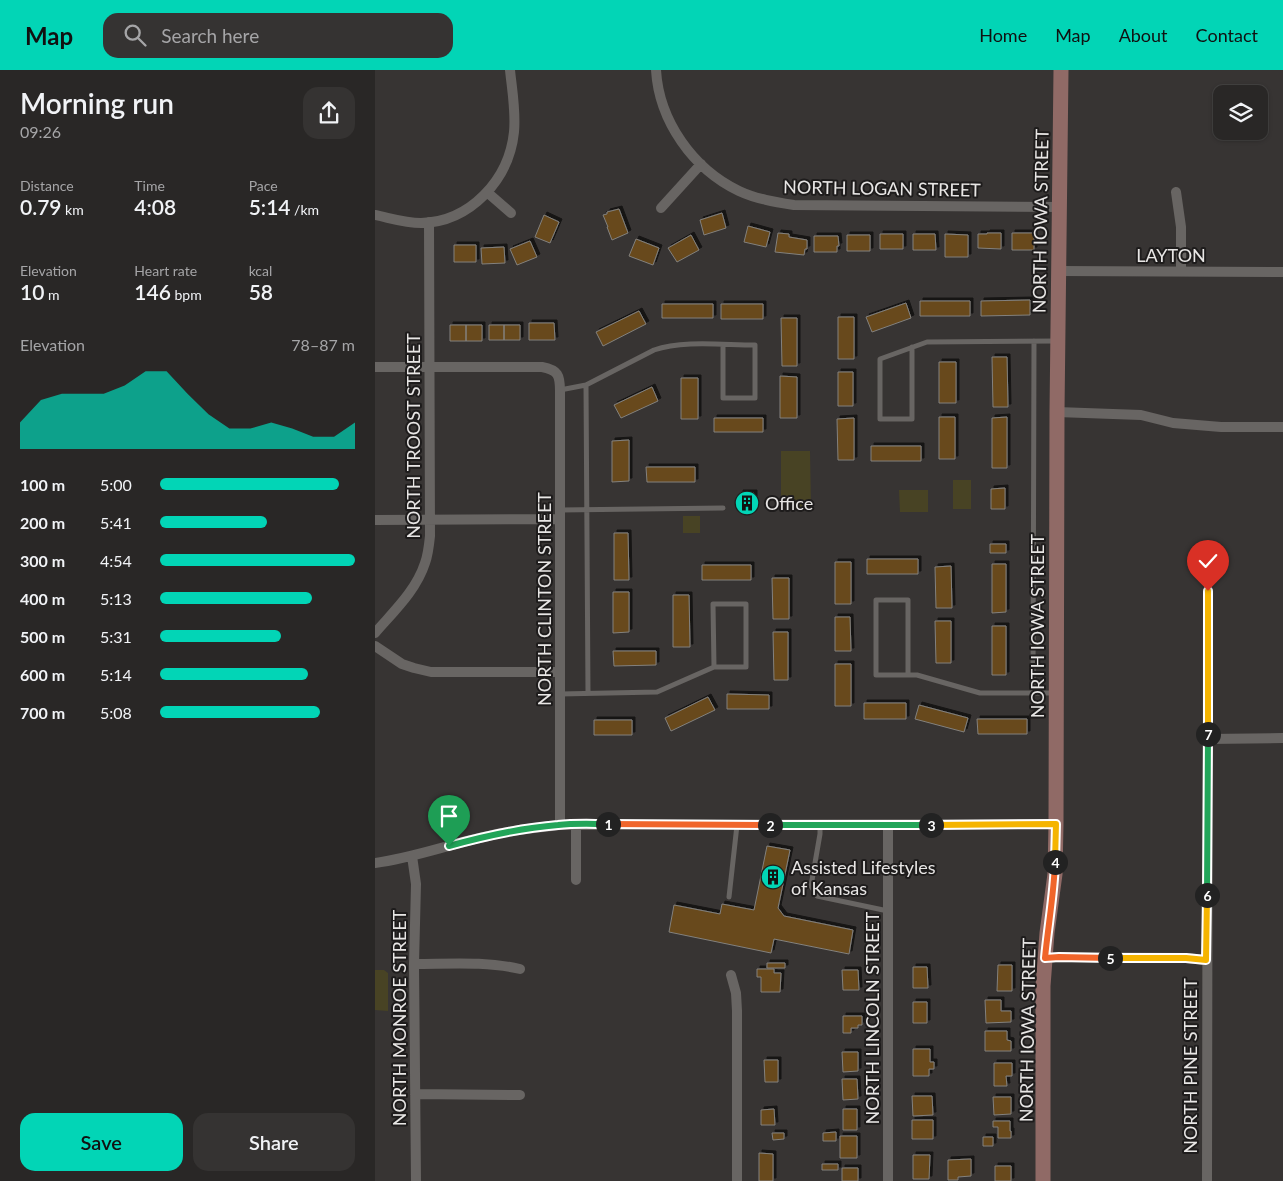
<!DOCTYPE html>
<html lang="en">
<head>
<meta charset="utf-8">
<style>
	:root { --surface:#292726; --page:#353332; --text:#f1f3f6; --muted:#a5a5a7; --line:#454443; --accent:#02d5b6 }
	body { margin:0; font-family:Lato,sans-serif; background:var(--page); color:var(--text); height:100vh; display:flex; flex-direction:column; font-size:19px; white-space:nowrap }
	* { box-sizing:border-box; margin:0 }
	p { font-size:16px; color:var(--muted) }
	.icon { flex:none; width:28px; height:28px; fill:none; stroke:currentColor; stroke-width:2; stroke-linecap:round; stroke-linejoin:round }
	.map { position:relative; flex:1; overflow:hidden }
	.sheet { display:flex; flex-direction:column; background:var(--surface); width:375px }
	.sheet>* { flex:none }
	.controls { position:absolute; left:838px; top:15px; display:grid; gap:10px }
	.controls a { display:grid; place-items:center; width:55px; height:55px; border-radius:10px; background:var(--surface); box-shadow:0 1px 4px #0004,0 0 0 1px var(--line); font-size:25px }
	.pin { position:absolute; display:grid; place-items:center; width:42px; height:42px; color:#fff; margin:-51px -21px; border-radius:50% 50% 50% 0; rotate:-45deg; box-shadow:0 0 5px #0007 }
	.pin .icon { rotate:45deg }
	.km { position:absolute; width:25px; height:25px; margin:-12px; border-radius:50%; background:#222; color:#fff; font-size:14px; line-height:25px; text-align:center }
	.round { display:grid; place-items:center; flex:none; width:52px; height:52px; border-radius:15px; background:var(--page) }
	.summary { display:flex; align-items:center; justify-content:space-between; height:85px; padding:0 20px }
	h1 { font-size:28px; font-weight:600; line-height:38px }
	.metrics { display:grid; grid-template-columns:repeat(3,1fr); gap:8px; height:85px; padding:5px 20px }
	.metrics div { display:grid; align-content:center }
	.metrics b { font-size:21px; font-weight:600 }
	.metrics small { font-size:14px; font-weight:400 }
	.metrics p { font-size:14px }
	.chart { height:140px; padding:10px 20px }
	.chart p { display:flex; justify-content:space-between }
	.chart svg { width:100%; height:90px; margin-top:5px; fill:var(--accent); opacity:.7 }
	.button { display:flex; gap:10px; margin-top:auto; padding:10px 20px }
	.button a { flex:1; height:58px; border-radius:15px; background:var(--accent); color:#111; font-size:20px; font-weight:600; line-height:58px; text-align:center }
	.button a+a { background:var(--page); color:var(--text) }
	ul { padding:0 20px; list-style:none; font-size:16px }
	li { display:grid; grid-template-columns:80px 60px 1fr; align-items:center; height:38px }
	li i { height:12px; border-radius:6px; background:var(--accent) }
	header { display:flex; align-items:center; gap:30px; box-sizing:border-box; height:70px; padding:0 25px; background:var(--accent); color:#111 }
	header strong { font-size:24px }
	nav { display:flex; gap:28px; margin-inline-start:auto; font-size:18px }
	.search { width:350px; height:45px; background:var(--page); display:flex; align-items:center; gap:12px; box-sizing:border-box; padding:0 18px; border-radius:15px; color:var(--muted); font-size:19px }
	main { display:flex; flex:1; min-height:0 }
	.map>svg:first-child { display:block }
	.green { fill:#484324 }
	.building { fill:#67491a; stroke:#83817e; filter:url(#shadow) }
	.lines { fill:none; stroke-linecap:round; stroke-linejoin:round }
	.lane { stroke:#686563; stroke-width:5 }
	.street { stroke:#686563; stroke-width:10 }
	.secondary { stroke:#906a66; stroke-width:15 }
	.split-1-casing { stroke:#fff; stroke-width:10 }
	.split-2-casing { stroke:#fff; stroke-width:10 }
	.split-3-casing { stroke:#fff; stroke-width:10 }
	.split-4-casing { stroke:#fff; stroke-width:10 }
	.split-5-casing { stroke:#fff; stroke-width:10 }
	.split-6-casing { stroke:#fff; stroke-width:10 }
	.split-7-casing { stroke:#fff; stroke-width:10 }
	.split-8-casing { stroke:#fff; stroke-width:10 }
	.split-1 { stroke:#22a559; stroke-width:6 }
	.split-2 { stroke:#f0652b; stroke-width:6 }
	.split-3 { stroke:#22a559; stroke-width:6 }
	.split-4 { stroke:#f5b400; stroke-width:6 }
	.split-5 { stroke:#f0652b; stroke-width:6 }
	.split-6 { stroke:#f5b400; stroke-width:6 }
	.split-7 { stroke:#22a559; stroke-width:6 }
	.split-8 { stroke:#f5b400; stroke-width:6 }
	.labels { text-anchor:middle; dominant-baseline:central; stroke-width:4; stroke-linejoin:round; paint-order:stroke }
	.street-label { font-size:18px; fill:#e8e6e5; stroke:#1e1c1c }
	.poi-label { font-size:18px; fill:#e8e6e5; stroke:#1e1c1c; text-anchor:start }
</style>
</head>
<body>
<header>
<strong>Map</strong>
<div class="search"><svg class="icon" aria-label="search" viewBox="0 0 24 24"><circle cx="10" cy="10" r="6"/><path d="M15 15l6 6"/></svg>Search here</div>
<nav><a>Home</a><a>Map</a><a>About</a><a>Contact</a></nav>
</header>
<main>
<section class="sheet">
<div class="summary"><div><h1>Morning run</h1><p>09:26</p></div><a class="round"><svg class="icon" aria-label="share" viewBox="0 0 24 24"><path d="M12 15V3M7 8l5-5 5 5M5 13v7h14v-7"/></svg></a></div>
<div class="metrics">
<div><p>Distance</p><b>0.79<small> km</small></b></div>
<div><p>Time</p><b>4:08</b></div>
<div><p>Pace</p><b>5:14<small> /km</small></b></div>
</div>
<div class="metrics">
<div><p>Elevation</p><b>10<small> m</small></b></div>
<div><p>Heart rate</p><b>146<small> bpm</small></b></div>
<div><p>kcal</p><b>58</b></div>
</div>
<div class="chart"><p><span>Elevation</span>78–87 m</p>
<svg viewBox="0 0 160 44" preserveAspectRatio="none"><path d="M0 44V31L10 20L20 17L30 17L40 17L50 13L60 6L70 6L80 17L90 27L100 34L110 34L120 31L130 34L140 38L150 38L160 31V44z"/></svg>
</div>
<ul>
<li><b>100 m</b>5:00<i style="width:92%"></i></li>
<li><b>200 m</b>5:41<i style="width:55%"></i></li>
<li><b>300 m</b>4:54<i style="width:100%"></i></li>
<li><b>400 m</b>5:13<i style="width:78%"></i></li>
<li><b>500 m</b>5:31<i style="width:62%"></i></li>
<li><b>600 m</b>5:14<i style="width:76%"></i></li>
<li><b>700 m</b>5:08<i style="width:82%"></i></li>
</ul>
<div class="button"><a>Save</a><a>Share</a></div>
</section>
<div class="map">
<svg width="908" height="1111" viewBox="0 0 908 1111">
	<defs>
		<filter id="shadow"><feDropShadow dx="3" dy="-3" stdDeviation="0" flood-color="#0009"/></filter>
	</defs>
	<rect width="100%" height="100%" fill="#373433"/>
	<path class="green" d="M406,381H435L436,439H406Z
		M578,410H596V439H578Z
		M524,420H553V442H525Z
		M308,446H325V463H308Z
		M0,900H9L13,903V941L0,940Z"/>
	<path class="building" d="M244,139L253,163L237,170L232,157H233L228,145L232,144V142Z
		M347,143L351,158L329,165L325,150Z
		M169,145L184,152L175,173L160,167Z
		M373,156L395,162L391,177L369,172Z
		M403,163L414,164V167L432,170V179H430L429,185L400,182Z
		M612,163H626V179L603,178V164H612Z
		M637,163H659V180H637Z
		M505,164H528V179H505Z
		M538,164H560L561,180H538Z
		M570,164L593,165V187H570Z
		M316,165L324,180L302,192L293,178Z
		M472,165H495V181H472Z
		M439,166H463L464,176H462V182H439Z
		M261,169L284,178L278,195L254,186Z
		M155,171L162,187L142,195L135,179Z
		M79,175H101V192H79Z
		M129,177L130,193L107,194L106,178Z
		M655,230V245L606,246V231Z
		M545,231H595V246H545Z
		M531,233L536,248L497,262L491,247Z
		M287,234H338V248H287Z
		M346,234H388V249H346Z
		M264,241L271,254L228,276L221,262Z
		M463,247H479V289H463Z
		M406,248H422V296H407Z
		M154,253H179L180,270H154Z
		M75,255H91V271H75Z
		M91,255H107V271H91Z
		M114,255H129V270H114Z
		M129,255H145V270H129Z
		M617,287H632L633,337H618Z
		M564,292H581V333H564Z
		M463,302H478V336H463Z
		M405,306L422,307V348H405Z
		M306,308H323V349H306Z
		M277,317L283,331L246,348L239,335Z
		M564,347H580V389H564Z
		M632,347V398H617V348Z
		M339,348H388V362H339Z
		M479,348V390H463L462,349Z
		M254,370V411L237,412V371Z
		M496,376H546V391H496Z
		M271,397H320V412H272Z
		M630,418V439H616V419Z
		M365,423H379V442L366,443Z
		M239,463H253L254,510H239Z
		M615,474H631V483H615Z
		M492,489H543V504H492Z
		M460,492H476V534H460Z
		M617,494H631V542L617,543Z
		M327,495H376V510H327Z
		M576,496L577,538H561L560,497Z
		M397,508H414V549H398Z
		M238,522H254V562L238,563Z
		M298,525H314L315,577H298Z
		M460,547H475L476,581H460Z
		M560,551H576V593H561Z
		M617,556H631V605H617Z
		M398,562H413V610H399Z
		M238,581H281V595L239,596Z
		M460,594H476V636H460Z
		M352,624L394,625V639H352Z
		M333,627L340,640L296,661L290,648Z
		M489,633H531V649H489Z
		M544,635L593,648L589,662L540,649Z
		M602,649H652V664H603Z
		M219,650H257V665H219Z
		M392,776L415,780L403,838L409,846L478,860L474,884L399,869L396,883L294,862L299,835L345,844L347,834L379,840Z
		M392,893H410V898H392Z
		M623,895H637V921H622Z
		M538,897H552L553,918H538Z
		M382,899H399V903H406L405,922H386V907H382Z
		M467,900H483L484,920H468Z
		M610,930H626V941H636V952L611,953Z
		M538,932H552V953H538Z
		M468,946H487V955H483V958H476V963H468Z
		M610,961H632V970L636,971V981H610Z
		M538,979H555V992H559V999H554V1006H538Z
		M467,982H483V1001L468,1002Z
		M389,990H403V1012H390Z
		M619,993H637V1006H631L632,1016H619Z
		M467,1009H482L483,1029L468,1030Z
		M537,1026H557L558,1045L538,1046Z
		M618,1027H636V1044L619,1045Z
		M399,1039L400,1055H386V1040Z
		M468,1039H482V1060H468Z
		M537,1050H558V1069H537Z
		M618,1051H635V1061H636V1068H623V1057H618Z
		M461,1062V1071H448V1063Z
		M397,1063H409V1069L398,1070Z
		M465,1066H482V1088H465Z
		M608,1067H618V1076H608Z
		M384,1083L398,1084V1111H384Z
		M538,1085H555L554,1109H538Z
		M596,1089V1106L583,1107V1110H573V1090Z
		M447,1094H463V1100H447Z
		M620,1096H636V1111H620Z
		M467,1098H483V1111H467Z"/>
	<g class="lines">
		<path class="lane" d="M537,277V349H505V289L552,272L682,271
			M211,315L213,623
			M185,320L211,315L279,280C308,270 348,275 380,275V328H348V275
			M185,440L348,438
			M533,605V530H501V605H542L605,623H680
			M658,623L659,271
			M185,624L282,622L339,597H371V534H338L339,597
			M445,755V764L436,816L442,826L513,841
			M354,827L362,755"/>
		<path class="street" d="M281,0C284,51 318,99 364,121C381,129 400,132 419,135L685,137
			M801,122L806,157V201
			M113,123L136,143
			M286,138L326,94
			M0,145C15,148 30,153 46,153C95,152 134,110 139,62C141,41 137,20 135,0
			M684,201L908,202
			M0,297H167C183,300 185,305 185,321V755
			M682,342L766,345L798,353L846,357H908
			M0,450L185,449
			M0,563C18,542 41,521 50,493C53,485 54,476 55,466L54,152
			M0,576L27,594L39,598L56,602H185
			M833,669L908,668
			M201,754V810
			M37,786L41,814L39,894L41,1111
			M0,793C38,788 75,774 113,766C136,760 161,758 185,755L681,754
			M671,888L684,887L811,888L831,890
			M39,894C74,894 111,891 145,899
			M356,905L361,923L362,941V1111
			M40,1024L145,1025
			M513,1111V755
			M832,1111L833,521"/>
		<path class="secondary" d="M668,1111V916L672,863L680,804L681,754L682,342L686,0"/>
	</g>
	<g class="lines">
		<g class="split-1-casing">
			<path id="split-1" d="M74,776C110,766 146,758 183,755C200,753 217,754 233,754"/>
		</g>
		<g class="split-2-casing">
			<path id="split-2" d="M233,754L395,755"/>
		</g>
		<g class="split-3-casing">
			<path id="split-3" d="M395,755H556"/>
		</g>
		<g class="split-4-casing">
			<path id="split-4" d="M556,755L681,754L680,792"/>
		</g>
		<g class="split-5-casing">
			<path id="split-5" d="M680,792C679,824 673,856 670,888L684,887L735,888"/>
		</g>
		<g class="split-6-casing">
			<path id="split-6" d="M735,888H811L831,890L832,825"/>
		</g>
		<g class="split-7-casing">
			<path id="split-7" d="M832,825L833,664"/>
		</g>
		<g class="split-8-casing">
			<path id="split-8" d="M833,664V521"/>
		</g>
		<use href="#split-1" class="split-1"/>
		<use href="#split-2" class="split-2"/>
		<use href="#split-3" class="split-3"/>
		<use href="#split-4" class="split-4"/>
		<use href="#split-5" class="split-5"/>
		<use href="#split-6" class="split-6"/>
		<use href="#split-7" class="split-7"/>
		<use href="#split-8" class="split-8"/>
	</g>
	<defs>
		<g id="building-disc" transform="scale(1.25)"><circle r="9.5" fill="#02d5b6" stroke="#1e1c1c"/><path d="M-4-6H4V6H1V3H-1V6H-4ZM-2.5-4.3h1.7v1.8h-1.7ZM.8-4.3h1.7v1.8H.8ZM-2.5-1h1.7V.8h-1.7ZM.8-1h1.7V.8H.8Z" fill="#111"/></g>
	</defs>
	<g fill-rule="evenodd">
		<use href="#building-disc" x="372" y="433"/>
		<use href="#building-disc" x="398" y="807"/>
	</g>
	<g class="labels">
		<g class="street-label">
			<text transform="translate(507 118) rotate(1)">NORTH LOGAN STREET</text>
			<text transform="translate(665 151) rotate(-89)">NORTH IOWA STREET</text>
			<text x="796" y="185">LAYTON</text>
			<text transform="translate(38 366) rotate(-90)">NORTH TROOST STREET</text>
			<text transform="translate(169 529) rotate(-90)">NORTH CLINTON STREET</text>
			<text transform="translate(662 556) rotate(-90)">NORTH IOWA STREET</text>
			<text transform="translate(24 948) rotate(-90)">NORTH MONROE STREET</text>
			<text transform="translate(497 948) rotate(-90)">NORTH LINCOLN STREET</text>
			<text transform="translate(652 960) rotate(-89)">NORTH IOWA STREET</text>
			<text transform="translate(815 996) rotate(-90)">NORTH PINE STREET</text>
		</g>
		<g class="poi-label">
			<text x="390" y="433">Office</text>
			<text x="416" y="797">Assisted Lifestyles<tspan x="416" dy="21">of Kansas</tspan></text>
		</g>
	</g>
</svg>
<div class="controls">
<a><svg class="icon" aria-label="layers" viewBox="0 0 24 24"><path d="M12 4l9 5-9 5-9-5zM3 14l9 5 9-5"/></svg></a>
</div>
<div class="pin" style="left:74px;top:776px;background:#1e9e55"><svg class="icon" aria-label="arrive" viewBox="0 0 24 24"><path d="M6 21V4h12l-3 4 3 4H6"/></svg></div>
<div class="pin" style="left:833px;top:521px;background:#d93025"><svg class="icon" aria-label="check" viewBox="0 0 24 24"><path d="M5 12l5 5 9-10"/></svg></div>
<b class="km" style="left:233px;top:754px">1</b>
<b class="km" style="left:395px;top:755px">2</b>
<b class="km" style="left:556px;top:755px">3</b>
<b class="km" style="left:680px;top:792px">4</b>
<b class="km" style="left:735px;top:888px">5</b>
<b class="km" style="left:832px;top:825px">6</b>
<b class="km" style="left:833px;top:664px">7</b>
</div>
</main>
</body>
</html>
